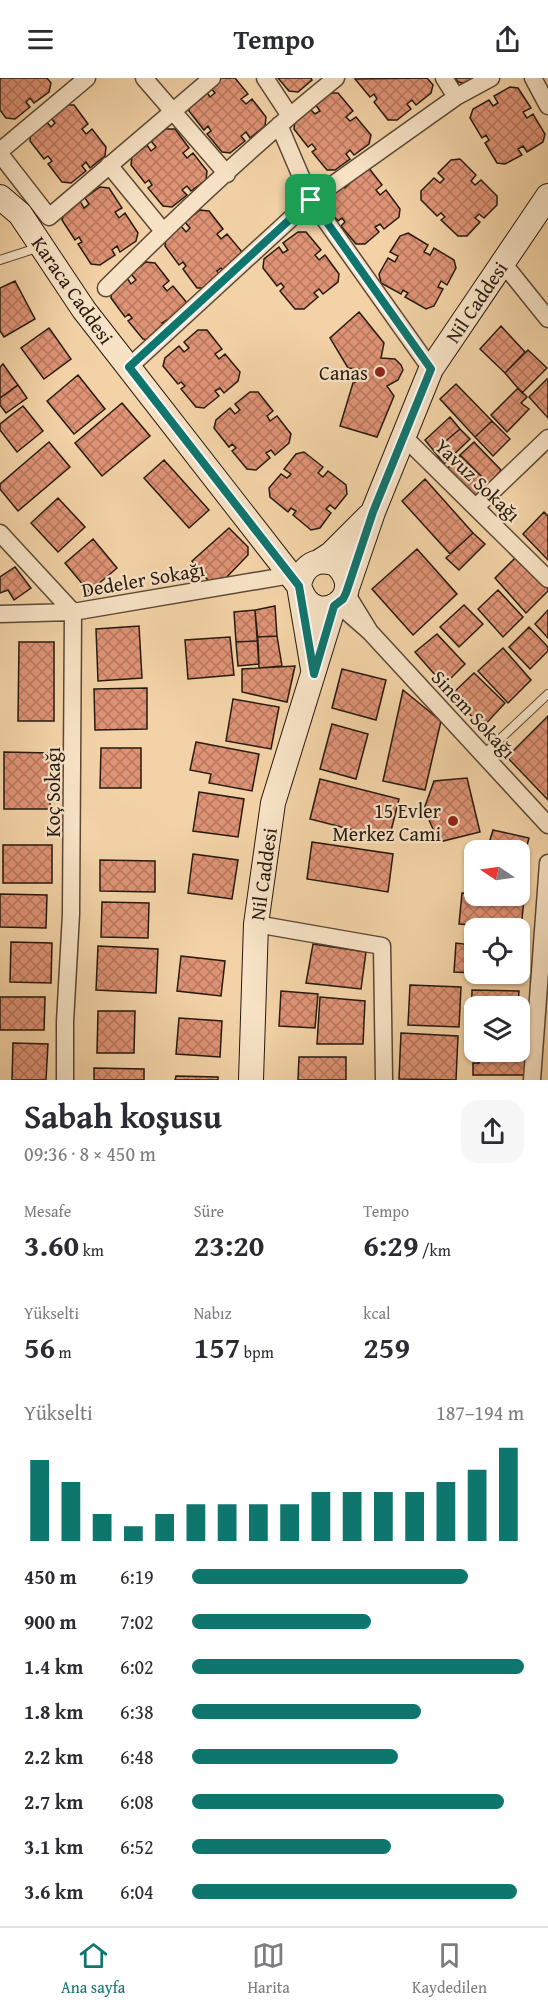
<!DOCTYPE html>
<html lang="tr">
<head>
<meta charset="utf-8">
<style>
	:root { --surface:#fff; --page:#f7f7f7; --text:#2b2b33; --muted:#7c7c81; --line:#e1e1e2; --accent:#0f766e }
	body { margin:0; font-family:"Gentium Book Plus",serif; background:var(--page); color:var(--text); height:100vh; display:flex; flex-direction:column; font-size:22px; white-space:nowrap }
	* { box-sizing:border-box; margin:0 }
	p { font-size:20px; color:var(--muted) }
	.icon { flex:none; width:33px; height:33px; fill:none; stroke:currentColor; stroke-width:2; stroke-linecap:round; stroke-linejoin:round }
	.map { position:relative; height:1002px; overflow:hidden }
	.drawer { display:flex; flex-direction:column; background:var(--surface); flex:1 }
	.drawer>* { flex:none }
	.needle { width:39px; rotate:283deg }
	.tools { position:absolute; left:464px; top:762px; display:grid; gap:12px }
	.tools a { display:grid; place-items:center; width:66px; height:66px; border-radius:12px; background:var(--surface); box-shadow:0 2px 4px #0004; font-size:30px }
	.pin { position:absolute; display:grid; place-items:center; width:51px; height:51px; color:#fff; margin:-26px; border-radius:12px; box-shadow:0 3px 9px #0006 }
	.round { display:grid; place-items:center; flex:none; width:63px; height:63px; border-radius:18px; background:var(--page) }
	.headline { display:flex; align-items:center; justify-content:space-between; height:102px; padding:0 24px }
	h1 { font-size:33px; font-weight:700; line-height:45px }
	.metrics { display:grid; grid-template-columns:repeat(3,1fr); gap:9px; height:102px; padding:6px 24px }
	.metrics div { display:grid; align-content:center }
	.metrics b { font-size:30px; font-weight:700 }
	.metrics small { font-size:16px; font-weight:400 }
	.metrics p { font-size:16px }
	.chart { height:168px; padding:12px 24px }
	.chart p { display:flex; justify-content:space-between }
	.chart svg { width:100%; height:108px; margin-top:6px; stroke:var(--accent); stroke-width:6 }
	ul { padding:0 24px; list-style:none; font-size:20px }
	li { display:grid; grid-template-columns:96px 72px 1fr; align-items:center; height:45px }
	li i { height:15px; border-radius:8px; background:var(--accent) }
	header { display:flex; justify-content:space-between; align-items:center; height:78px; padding:0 24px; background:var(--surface); font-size:27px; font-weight:700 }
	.tabs { display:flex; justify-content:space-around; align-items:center; height:84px; border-top:2px solid var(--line); background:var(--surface); font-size:16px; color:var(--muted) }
	.tabs a { display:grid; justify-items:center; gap:3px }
	.tabs .selected { color:var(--accent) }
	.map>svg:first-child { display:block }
	.building { fill:url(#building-cross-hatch); stroke:#271a10; stroke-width:1.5 }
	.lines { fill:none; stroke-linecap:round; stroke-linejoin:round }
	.lane-casing { stroke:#5a4836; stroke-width:10 }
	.street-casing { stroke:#5a4836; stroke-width:19 }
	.secondary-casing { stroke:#271a10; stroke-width:26 }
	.lane { stroke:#f7e2c5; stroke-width:8 }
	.street { stroke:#f7e2c5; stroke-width:16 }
	.secondary { stroke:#f7e2c5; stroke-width:24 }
	.route-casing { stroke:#fff; stroke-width:12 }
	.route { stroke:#0f766e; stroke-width:8 }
	.poi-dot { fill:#8f2418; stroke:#f7e2c5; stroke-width:2 }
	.labels { text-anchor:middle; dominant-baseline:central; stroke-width:4.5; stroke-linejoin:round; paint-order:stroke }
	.street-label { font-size:20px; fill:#271a10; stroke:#f7e2c5 }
	.poi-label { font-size:20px; fill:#271a10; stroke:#f7e2c5; text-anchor:end }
</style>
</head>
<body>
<header><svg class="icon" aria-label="menu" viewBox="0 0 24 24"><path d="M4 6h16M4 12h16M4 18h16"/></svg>Tempo<svg class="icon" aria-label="share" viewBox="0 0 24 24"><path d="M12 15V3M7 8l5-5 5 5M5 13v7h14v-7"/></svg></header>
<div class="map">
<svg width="548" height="1002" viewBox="0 0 548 1002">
	<defs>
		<pattern id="building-cross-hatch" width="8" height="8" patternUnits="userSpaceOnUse" patternTransform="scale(1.5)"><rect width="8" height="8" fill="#df9375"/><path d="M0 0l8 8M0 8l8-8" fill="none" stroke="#b5775f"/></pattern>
	</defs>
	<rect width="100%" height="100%" fill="#f2d2a6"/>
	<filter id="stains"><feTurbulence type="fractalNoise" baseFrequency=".00333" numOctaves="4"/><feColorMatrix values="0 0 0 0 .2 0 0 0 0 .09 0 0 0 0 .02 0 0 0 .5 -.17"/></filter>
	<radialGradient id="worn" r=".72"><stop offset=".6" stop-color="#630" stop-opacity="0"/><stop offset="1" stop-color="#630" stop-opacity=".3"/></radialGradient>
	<path class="building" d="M0,0H47L51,5L49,14L34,25L30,20L26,24L30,29L15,41L6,40L0,32Z
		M221,0H235L248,16L241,21L246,26L252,21L266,39L265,48L250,60L246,54L241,58L245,63L230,75L222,74L207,56L211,53L208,48L204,52L189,33L191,24L206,13L210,19L215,15L210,9Z
		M278,0H311L312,2L298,14L289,13Z
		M427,0L433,7L431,15L416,27L412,22L407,26L411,31L397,42H388L374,24L377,21L374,16L370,19L355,1Z
		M455,0H476L467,6L458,4Z
		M510,9L518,10L531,30L523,34L527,40L533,36L545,56L543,64L527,74L523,68L518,71L522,77L505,86L497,85L485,65L489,62L486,57L482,60L470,40L473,31L489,22L493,28L498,25L494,18Z
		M329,15H338L353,33L346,39L350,43L356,39L371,57L369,66L354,77L350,72L346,76L350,81L335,92H327L312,74L316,71L312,66L308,69L294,51L295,42L310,31L315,36L320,33L315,26Z
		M65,27H74L88,46L82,51L86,56L92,51L106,69L105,78L90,90L86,84L82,88L86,93L71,105L62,104L48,86L52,83L48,78L44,81L30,63L31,54L46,43L51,49L55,45L50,39Z
		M166,51H175L189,70L183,75L187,80L193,75L207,93L206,102L191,113L187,108L182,112L187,117L172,129L163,128L148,110L152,107L149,102L145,105L131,87L132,78L147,67L151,73L156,69L151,63Z
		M460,81L476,97L471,103L475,107L481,102L497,118V127L484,140L479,136L475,140L480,144L467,158H458L441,142L445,139L441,135L437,138L421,122V113L434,100L440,105L444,101L438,95L451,82Z
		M368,89L382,107L376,112L380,117L386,112L400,131L399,139L384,151L380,146L375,149L379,154L365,166H356L341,148L345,144L342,140L338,143L323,125L325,116L340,104L345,110L349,106L344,100Z
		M100,109L109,110L122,130L115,134L119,140L125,135L138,155L136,163L120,174L117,168L112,172L115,177L100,187L91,186L78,166L82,164L79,159L75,162L62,142L64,134L80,123L84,130L89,126L85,120Z
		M200,132L209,133L223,151L217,156L221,161L227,156L242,174L240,183L225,195L221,190L217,193L221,198L206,210H197L183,191L186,188L183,184L179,187L165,168L166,160L181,148L186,154L190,150L185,144Z
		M298,154H306L321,172L315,177L319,182L325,177L339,196L338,204L323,216L319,211L314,215L318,219L304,231H295L280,213L284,209L281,205L277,208L263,190L264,181L279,169L283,175L288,172L283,165Z
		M408,155L428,167L424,174L430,177L434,170L454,182L456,190L447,207L441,203L438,209L443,211L434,228L426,231L405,219L408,215L403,212L401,216L381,205L379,196L388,180L395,184L398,178L390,174L400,158Z
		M146,184L155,185L169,203L163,208L167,213L173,208L188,226L171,247L167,242L162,245L166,250L152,262L143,261L128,243L132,240L129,236L125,239L111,220L112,212L127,200L131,206L136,202L131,196Z
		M15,203L35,241L4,259L0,253V210Z
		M359,234L384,265L381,280L395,281L401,287L403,292L398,302L387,308L394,318L377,359L340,348L353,305L359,302L361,296L359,291L348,290L330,260Z
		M501,248L525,274L505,295L480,271Z
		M49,250L71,281L44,301L21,270Z
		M198,252H207L222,271L215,276L219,281L225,276L240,294L238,303L224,315L220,310L215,313L219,318L204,330L196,329L181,311L185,308L181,304L178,306L163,288L165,280L179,268L184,274L189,270L184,264Z
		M528,272L547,290L522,315L505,295Z
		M3,286L18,307L0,320V289Z
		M78,297L105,331L74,356L47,323Z
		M547,301H548V340L529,319Z
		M456,306L492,343L475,359L440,321Z
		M18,307L27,320L6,335L0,327V320Z
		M518,310L527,319L521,325L529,331L507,354L491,337Z
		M250,314H258L273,333L267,338L270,343L277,338L291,356L289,365L275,377L271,372L266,375L270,380L256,392L247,391L232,373L236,370L232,366L229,369L214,350L216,342L230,330L235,336L240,332L235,326Z
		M122,325L150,358L102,398L75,365Z
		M23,328L43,353L17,374L0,352V346Z
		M450,339L460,351L434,373L425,362Z
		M492,343L510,361L493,378L475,359Z
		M460,351L470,361L444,386L434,373Z
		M49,364L70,389L18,433L0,411V406Z
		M474,364L501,392L489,406L460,377Z
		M304,374L323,389L318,395L323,399L328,393L346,407L347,416L335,431L330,427L326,431L331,435L320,450L311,452L293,437L296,433L291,430L288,434L270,419L269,410L281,396L287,400L291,396L284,391L296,376Z
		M460,377L489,406L474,419L446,392Z
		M164,382L209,432L189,450L144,400Z
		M425,401L473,455L450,476L402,423Z
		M58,420L85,449L58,474L31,445Z
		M544,434L548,438V482L523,456Z
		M229,450L248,469V477L219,507H212L192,483Z
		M473,455L485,466L459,492L446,480Z
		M93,461L117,490L89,514L65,485Z
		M417,471L457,516L413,557L372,511Z
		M517,478L548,509V513L526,535L495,500Z
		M15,489L31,510L14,522L8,512L0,515V499Z
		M498,512L523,539L503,559L478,531Z
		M464,527L483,546L459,569L440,549Z
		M275,528L277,558L257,559L255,532Z
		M255,532L258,563L236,564L234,534Z
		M548,532V560L535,546Z
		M139,548L142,600L98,603L96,551Z
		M529,549L548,569V573L530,591L509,569Z
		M437,556L465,586L444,607L415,574Z
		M277,558L282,588L259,590L257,559Z
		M230,559L234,597L188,601L185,562Z
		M258,563L259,586L238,588L236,564Z
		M19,564H54V643H18Z
		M503,570L531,602L508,625L478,593Z
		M295,588L287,624L242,614V591Z
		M342,591L386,602L376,642L332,630Z
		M474,595L505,625L482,650L452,616Z
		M147,610V651L95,652L94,611Z
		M403,612L441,643L425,712L383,703Z
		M233,621L279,629L271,671L226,663Z
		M548,638V722L507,679Z
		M332,646L368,656L356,701L320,691Z
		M196,664L259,676L252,713L209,705L211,696L190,692Z
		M101,670H141V710H100Z
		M4,674L51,675L50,731H4Z
		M467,700L480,754L439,764L424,731L434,703Z
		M320,701L399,721L389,761L310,741Z
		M199,714L244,721L238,759L193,753Z
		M493,752L529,760L519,796V772H487Z
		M312,764L393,776L388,814L307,801Z
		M3,767H52V805H3Z
		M193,776L238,782L232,821L188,815Z
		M100,782L155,783V814L100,813Z
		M462,815L524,821L521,851L459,846Z
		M0,816L47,817L46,850L0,849Z
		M102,824L149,825L148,860L101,859Z
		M471,862H474V895L454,894L456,865L471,867Z
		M11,864L52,865L51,905L10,904Z
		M313,866L366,874L361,911L306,905Z
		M98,868L158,871L156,915L96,912Z
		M519,871H525L523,899L497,897L519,896Z
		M181,878L225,883L221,918L177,913Z
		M410,907L461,909L459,949L408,947Z
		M472,912L519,913L518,928H474V950H471Z
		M281,913L318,916L315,950L279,948Z
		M0,919H45L44,952H0Z
		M320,919L365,923L363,966H317Z
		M98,933H135L134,975H97Z
		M179,940L222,943L220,979L176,976Z
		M401,955L458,958L456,1002L399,1001Z
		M13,965L48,966L46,1002H12Z
		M519,965H525V997H473V985H479V974H519Z
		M299,979H346V1002H298Z
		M94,990L144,991V1002H94Z
		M176,998L218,999V1002H175Z"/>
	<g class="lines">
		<g class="lane-casing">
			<path id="lane" d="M0,182L40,169
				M483,677L548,616"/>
		</g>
		<g class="street-casing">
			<path id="street" d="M144,0L227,96
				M265,0L290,38
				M533,0L548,28
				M456,19L491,0
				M279,47L311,122L431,291
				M0,73L87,0
				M0,76L49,139L212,0
				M109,87L163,153
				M503,185L548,241
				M106,210C179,137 255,65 336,0
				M129,289L311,122L456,19L444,0
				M403,358L548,501
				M476,429L548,360
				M0,455L73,534L71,836L65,944V1002
				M338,526L370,554L346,515
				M0,536L73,534L291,497
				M370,554L548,747
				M256,846L382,868L384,1002
				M532,1002L548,785"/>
		</g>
		<g class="secondary-casing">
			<path id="secondary" d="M0,119L20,136L84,232L299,508
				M320,483L331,476L369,438
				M348,507L373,434L431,291L548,118
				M301,513C316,552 370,518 336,486C318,479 302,487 299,508L313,591
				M251,1002L256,846L273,725L334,528"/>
		</g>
		<use href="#lane" class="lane"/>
		<use href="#street" class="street"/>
		<use href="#secondary" class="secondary"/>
	</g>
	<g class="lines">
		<g class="route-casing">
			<path id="route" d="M311,122L431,291L373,434L346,515L343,521L334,528L314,596L299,508L129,289Z"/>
		</g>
		<use href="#route" class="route"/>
	</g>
	<g class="poi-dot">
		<circle cx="380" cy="294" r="6"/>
		<circle cx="453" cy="743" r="6"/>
	</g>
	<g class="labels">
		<g class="street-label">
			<text transform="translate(73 212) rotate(55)">Karaca Caddesi</text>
			<text transform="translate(476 224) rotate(-56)">Nil Caddesi</text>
			<text transform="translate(478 402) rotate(44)">Yavuz Sokağı</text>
			<text transform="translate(143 501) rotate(-10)">Dedeler Sokağı</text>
			<text transform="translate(474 636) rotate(47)">Sinem Sokağı</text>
			<text transform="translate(52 714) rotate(-90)">Koç Sokağı</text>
			<text transform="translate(263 796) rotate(-82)">Nil Caddesi</text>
		</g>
		<g class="poi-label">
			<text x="368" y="294">Canas</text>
			<text x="441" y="732">15 Evler<tspan x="441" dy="23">Merkez Cami</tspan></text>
		</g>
	</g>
	<rect width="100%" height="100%" filter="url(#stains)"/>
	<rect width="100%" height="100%" fill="url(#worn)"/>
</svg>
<div class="tools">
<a><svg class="needle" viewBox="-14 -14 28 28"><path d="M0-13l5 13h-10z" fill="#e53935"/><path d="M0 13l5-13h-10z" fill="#7c7c81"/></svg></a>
<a><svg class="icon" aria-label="locate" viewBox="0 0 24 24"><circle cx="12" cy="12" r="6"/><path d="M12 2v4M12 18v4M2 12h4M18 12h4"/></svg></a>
<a><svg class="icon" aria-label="layers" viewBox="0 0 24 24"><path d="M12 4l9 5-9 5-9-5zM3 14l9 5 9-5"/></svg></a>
</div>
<div class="pin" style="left:311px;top:122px;background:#1e9e55"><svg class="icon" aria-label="arrive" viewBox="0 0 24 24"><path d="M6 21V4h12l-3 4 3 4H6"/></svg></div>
</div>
<section class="drawer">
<div class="headline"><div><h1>Sabah koşusu</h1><p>09:36 · 8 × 450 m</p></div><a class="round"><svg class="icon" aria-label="share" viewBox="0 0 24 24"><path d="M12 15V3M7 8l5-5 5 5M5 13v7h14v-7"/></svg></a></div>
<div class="metrics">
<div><p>Mesafe</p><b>3.60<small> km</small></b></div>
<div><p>Süre</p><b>23:20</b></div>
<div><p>Tempo</p><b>6:29<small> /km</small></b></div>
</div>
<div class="metrics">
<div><p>Yükselti</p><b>56<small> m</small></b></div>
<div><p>Nabız</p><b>157<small> bpm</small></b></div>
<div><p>kcal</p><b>259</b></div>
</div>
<div class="chart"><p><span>Yükselti</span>187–194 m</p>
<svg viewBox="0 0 160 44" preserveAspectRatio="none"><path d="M5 44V11M15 44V20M25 44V33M35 44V38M45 44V33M55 44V29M65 44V29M75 44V29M85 44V29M95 44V24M105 44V24M115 44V24M125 44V24M135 44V20M145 44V15M155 44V6"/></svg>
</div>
<ul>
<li><b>450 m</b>6:19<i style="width:83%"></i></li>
<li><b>900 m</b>7:02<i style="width:54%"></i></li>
<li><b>1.4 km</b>6:02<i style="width:100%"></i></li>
<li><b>1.8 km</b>6:38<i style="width:69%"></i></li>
<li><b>2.2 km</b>6:48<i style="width:62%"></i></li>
<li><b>2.7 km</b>6:08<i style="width:94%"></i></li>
<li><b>3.1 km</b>6:52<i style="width:60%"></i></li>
<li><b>3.6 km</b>6:04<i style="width:98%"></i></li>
</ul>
</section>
<nav class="tabs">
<a class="selected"><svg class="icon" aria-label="home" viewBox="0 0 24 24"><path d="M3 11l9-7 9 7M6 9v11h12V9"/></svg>Ana sayfa</a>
<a><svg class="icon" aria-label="map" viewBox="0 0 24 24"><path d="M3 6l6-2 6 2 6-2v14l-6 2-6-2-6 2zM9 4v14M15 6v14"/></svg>Harita</a>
<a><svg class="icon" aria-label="saved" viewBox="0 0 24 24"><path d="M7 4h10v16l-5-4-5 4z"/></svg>Kaydedilen</a>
</nav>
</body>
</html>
